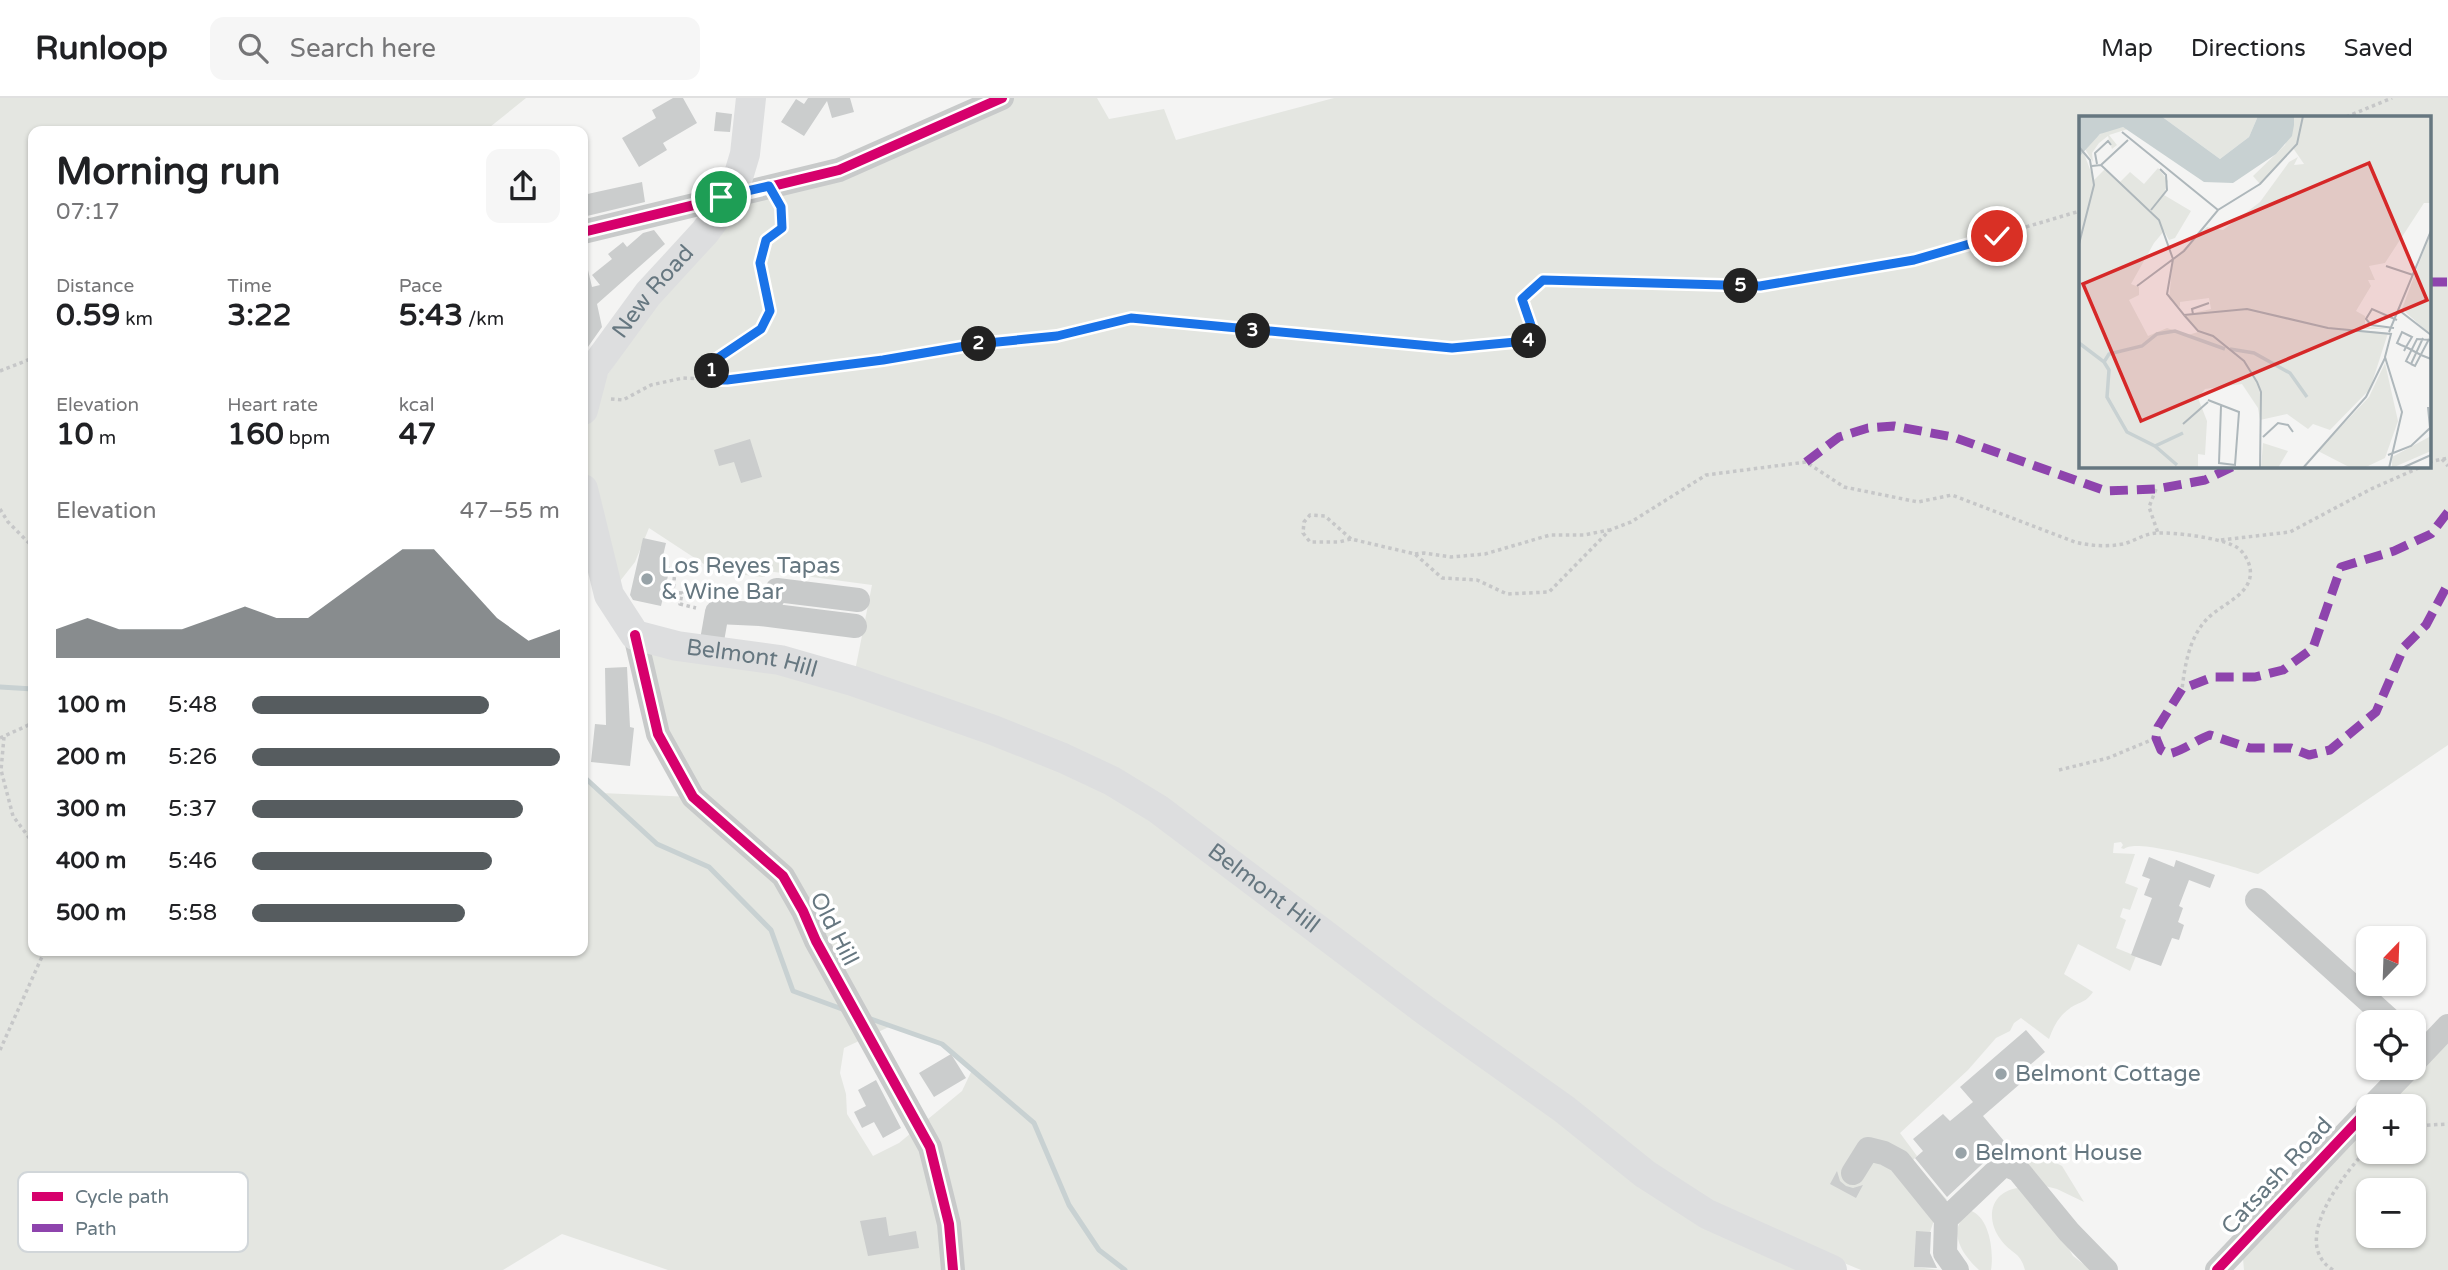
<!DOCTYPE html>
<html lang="en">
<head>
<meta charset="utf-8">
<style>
	:root { --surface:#fff; --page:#f6f6f6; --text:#202124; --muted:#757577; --line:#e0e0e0; --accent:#565c5f }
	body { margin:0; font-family:"Varela Round",sans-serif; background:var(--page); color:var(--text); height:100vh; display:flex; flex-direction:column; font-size:26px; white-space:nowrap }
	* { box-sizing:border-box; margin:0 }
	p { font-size:23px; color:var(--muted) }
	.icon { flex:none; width:38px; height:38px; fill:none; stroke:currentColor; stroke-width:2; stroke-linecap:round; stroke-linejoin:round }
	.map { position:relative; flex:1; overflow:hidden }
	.details { position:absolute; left:28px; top:28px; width:560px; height:830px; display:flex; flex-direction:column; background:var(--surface); border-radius:14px; box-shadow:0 2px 5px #0004 }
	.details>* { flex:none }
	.needle { width:46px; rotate:23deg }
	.controls { position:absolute; left:2356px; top:828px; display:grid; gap:14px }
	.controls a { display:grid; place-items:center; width:70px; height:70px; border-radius:14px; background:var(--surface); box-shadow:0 2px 5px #0004; font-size:35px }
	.pin { position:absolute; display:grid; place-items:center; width:60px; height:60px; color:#fff; margin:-30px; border:4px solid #fff; border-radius:50%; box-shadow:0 2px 7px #0007 }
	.km { position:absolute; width:35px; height:35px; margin:-18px; border-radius:50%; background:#222; color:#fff; font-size:19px; line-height:35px; text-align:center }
	.round { display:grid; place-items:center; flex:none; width:74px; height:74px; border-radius:14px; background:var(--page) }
	.summary { display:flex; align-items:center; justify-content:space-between; height:119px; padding:0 28px }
	h1 { font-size:38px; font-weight:700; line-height:52px }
	.stats { display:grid; grid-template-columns:repeat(3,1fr); gap:10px; height:119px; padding:7px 28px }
	.stats div { display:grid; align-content:center }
	.stats b { font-size:30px; font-weight:700 }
	.stats small { font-size:19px; font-weight:400 }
	.stats p { font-size:19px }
	.chart { height:196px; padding:14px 28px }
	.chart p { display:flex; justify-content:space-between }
	.chart svg { width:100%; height:126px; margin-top:7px; fill:var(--accent); opacity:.7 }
	ul { padding:0 28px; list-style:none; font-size:23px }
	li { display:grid; grid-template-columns:112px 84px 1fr; align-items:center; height:52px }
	li i { height:18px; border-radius:9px; background:var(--accent) }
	header { display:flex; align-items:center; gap:42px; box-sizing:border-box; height:98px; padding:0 35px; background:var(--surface); border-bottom:2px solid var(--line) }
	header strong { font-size:33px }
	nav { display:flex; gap:38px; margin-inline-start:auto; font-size:24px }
	.search { width:490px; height:63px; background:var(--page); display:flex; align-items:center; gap:18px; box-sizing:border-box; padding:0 24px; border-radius:14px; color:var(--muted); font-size:26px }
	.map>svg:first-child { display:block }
	.green { fill:#e4e6e1; fill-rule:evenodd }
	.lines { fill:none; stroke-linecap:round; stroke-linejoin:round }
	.stream { stroke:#c8d1d2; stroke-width:5 }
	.building { fill:#cbcdcd }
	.path { stroke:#c6c7c8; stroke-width:3.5; stroke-dasharray:3.5 3.5; stroke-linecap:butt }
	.minor { stroke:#c8caca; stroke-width:24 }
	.major { stroke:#dddedf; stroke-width:30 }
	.quiet { stroke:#8e44ad; stroke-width:9; stroke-dasharray:18 9; stroke-linecap:butt }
	.cycleway-casing { stroke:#fff; stroke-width:15 }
	.cycleway { stroke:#d6006c; stroke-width:10 }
	.route-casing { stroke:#fff; stroke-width:14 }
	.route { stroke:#1a73e8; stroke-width:9 }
	.poi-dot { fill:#98a3a8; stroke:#fff; stroke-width:2.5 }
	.labels { text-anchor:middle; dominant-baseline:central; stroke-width:7; stroke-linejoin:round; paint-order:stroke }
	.street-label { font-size:23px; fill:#667780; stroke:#fff }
	.poi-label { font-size:23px; fill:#667780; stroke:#fff; text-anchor:start }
	.inset-river { fill:none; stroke:#c8d1d2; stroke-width:3.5 }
	.inset-road { fill:none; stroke:#aeb7bb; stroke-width:2 }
	.view { fill:#d62828; fill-opacity:0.15; stroke:#d62828; stroke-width:3.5 }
	.inset-edge { fill:none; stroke:#667780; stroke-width:3.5 }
	.key { fill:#fff; stroke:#d1d6d9; stroke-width:2 }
	.key-label { font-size:19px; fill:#667780 }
</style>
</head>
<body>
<header>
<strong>Runloop</strong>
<div class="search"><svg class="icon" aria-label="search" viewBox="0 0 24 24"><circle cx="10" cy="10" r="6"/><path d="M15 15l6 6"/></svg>Search here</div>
<nav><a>Map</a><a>Directions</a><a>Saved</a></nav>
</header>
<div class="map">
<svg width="2448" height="1172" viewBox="0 0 2448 1172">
	<rect width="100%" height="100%" fill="#f4f4f3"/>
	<path class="green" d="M0,0H526L485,33H33V852H583V678L601,695L692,699L635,537L853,583L872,487L767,473L765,479L716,474L649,430L635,464L609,497L583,391V312L733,96L839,72L1002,0H1097L1109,21L1164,11L1176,42L1334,0H2448V647L2258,776C2237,770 2136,738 2124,751L2121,750L2123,747L2121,744L2114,745L2113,755L2135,756L2125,785L2138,790L2130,812L2123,810L2120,819L2126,822L2116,850L2136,858L2130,873L2078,846L2064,876L2093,894C2085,906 2079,903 2069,911C2059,918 2053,929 2049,941L2021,920L2014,925L2010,933L1996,940L1968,972L1900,1035L1917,1058L1913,1062L1947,1102L1938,1111L1930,1134H1916L1915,1169L1941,1172H1861L1798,1146L1810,1172H668L562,1136L503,1172H0ZM2080,19H2429V368H2080ZM891,928L942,946L972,972L962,993L899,1045L873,1058L847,1016L846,996L840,975L844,950Z
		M2448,928V1172H2244L2243,1161L2368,1012V1054H2413V1008H2372ZM2368,1092H2413V1138H2368Z
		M2029,1051L2062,1068L2084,1104L2057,1091L2045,1088L2025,1070V1061Z
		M2018,1090L2062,1139L2073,1158L2091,1172H2025C2020,1153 2011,1156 2001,1142C1985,1121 1990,1094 2018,1090Z
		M1969,1112C1990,1118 1994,1154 1991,1172H1979C1968,1162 1952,1143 1959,1126C1961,1121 1966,1116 1969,1112Z"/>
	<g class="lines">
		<path class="stream" d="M0,589L33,591
			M583,678L657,746L709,769L771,832L793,893L842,911
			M871,921L942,946L1034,1025L1069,1107L1099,1152L1125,1172"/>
	</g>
	<path class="building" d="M673,0H683L697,25L663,45L667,52L639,69L622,40L656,20L652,12Z
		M808,0H850L854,14L832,20L827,3L804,38L781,24L796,1L804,6Z
		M716,14L732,16L730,34L714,33Z
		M642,84L645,104L583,119V97Z
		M654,132L665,146L597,206L602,229L583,256V173L588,172L592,189L600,187L592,177L612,161L608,156L623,144L627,149L643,135Z
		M750,341L762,379L741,385L734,364L719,368L714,352Z
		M643,440L666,445L661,466L670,469L661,508L633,502L630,497Z
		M627,569L630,629L634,630L630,668L591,664L595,626L606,627L605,570Z
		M2149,759L2174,769L2176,762L2215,777L2210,790L2189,782L2179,808L2183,810L2178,824L2184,827L2179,842L2172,840L2161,868L2131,857L2152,800L2144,797L2150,781L2142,778Z
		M2026,932L2045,954L2023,973L2028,979L1983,1018L2009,1049L1994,1055L1947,1099L1915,1060L1923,1053L1913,1041L1943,1016L1950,1023L1973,1004L1960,989Z
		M951,956L966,980L934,999L919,975Z
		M876,982L901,1030L883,1040L874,1024L862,1030L854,1014L866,1008L858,992Z
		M1837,1073L1840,1083L1846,1088L1853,1090L1863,1087L1856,1100L1830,1086Z
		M886,1119L889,1138L916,1133L919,1150L868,1158L860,1123Z
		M1916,1133L1931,1134L1930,1155L1937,1170L1914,1169Z"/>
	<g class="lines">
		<path class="path" d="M2346,19L2392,0
			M0,273L33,260
			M714,282L710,266L761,231L770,213L760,165L766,142L782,130L780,107
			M611,301L623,302L651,287L683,280L727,282L883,262L977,246L1057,238L1131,221L1452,250L1536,242L1522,201L1543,182L1760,188L1914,162L2080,113
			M2442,361L2448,368
			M2429,364L2448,360
			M2156,391L2149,409L2158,435
			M0,411L8,424L33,449
			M1351,441L1325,418L1310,417L1304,424L1303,435L1310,444H1339L1351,441L1415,456L1442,480L1477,482L1507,496L1549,494L1610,432L1631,424L1706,377L1806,364L1844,389L1918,404L1952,397L2075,444C2091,448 2107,449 2123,446C2135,443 2145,435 2158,435C2173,434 2219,440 2232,447C2241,450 2246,458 2249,466C2258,495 2222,505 2207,521C2189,540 2185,567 2182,591
			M2221,442L2290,434L2371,391L2423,368
			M1415,456L1424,455L1451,459L1485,456L1550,437H1584L1609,432
			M675,472L673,494L682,495L680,506L696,510
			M4,639L1,672L13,718L33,745
			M0,640L33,625
			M2059,672L2108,660L2156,640
			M0,952L45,852
			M2413,1028L2448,1026
			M2333,1172C2288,1144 2346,1074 2368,1050"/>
		<path class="minor" d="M583,134L839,72L1002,0
			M764,516L777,492L858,502
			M635,537L658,636L693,699L783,778L803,813L816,843L930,1049L949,1126L953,1172
			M710,554L717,514L760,516L855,528
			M2257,802L2392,924
			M2413,965L2448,928
			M2372,1008L2409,970
			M1853,1075L1868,1051L1884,1055L1899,1063L1946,1121
			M1957,1172L1945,1155L1946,1121L2004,1066L2018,1072L2069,1134L2106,1172
			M2217,1172L2368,1012"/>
		<g class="major">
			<path id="s1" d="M583,312L594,270L648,196L705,134L733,96L745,56L751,0"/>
			<path id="s2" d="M583,391L609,497L635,537L677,548L780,562L853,583L993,632L1063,660L1112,683L1158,711L1426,913L1564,1011L1645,1076L1707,1116L1832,1172"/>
		</g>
		<path class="quiet" d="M2429,184H2448
			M1806,364L1839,339L1868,330L1894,328L1953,339L2106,393L2156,391L2205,382L2234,368
			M2448,414L2431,436L2394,453L2341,469L2313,550L2283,572L2255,579H2213L2182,591L2158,629L2156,640L2161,652L2168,656C2183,653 2196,642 2210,637L2250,650H2291L2309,657L2330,652L2376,614L2404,549L2426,527L2448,486"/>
		<g class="cycleway-casing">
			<path id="cycleway" d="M583,134L839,72L1002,0
				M635,537L658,636L693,699L783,778L803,813L816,843L930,1049L949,1126L953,1172
				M2217,1172L2368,1012"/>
		</g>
		<use href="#cycleway" class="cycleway"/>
	</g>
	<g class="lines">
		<g class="route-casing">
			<path id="route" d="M721,99L769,88L781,109L782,130L766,142L760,165L770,213L761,231L709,266L714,282H727L883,262L977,246L1057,238L1131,220L1452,250L1536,242L1522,201L1543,182L1760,188L1914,162L1997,138"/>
		</g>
		<use href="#route" class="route"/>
	</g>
	<g class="poi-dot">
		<circle cx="647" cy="481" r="7"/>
		<circle cx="2001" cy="976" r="7"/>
		<circle cx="1961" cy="1055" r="7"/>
	</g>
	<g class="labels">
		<g class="street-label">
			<text stroke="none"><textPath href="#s1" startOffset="140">New Road</textPath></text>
			<text stroke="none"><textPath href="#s2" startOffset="276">Belmont Hill</textPath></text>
			<text stroke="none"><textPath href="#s2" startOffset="844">Belmont Hill</textPath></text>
			<text transform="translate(834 831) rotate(63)">Old Hill</text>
			<text transform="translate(2277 1078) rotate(-47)">Catsash Road</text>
		</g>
		<g class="poi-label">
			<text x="661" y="468">Los Reyes Tapas<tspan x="661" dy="26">&amp; Wine Bar</tspan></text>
			<text x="2015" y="976">Belmont Cottage</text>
			<text x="1975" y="1055">Belmont House</text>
		</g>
	</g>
	<g transform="translate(2079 18)">
		<rect width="352" height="352" fill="#f4f4f3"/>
		<path d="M82,0H179L170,21L141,43ZM215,0H352V87H345L306,147L290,150L296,164H289L292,170L277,195L286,200V210L310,213H271L309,217L291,273L251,314L234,308L229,313L208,298L181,304L179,292L163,268L126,273L119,282L128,305L126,339L119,338V352H0V41L4,35L15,64L26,53L41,66L51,56L65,68L79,52L89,65L85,79L112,95L96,122L90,124L85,115L75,127L52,168L60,171V179L50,184L69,220L88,212L109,219L119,216L105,199L132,193L130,182L101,186V191L90,183L94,143L128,111L144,114L181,86L210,46L219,41L215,49L225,48L214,32L181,68L174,60L206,29ZM44,11L49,13L30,19L38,29L33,33L29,20L20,27L13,37L14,46L6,33L12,25L27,14ZM352,115V219L323,193ZM306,247L319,305L306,342L287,351L272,352L239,335L290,281ZM352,320V335L313,352V341ZM184,327L209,335L199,352H182Z" fill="#e4e6e1"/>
		<path d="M1,0H82L141,43L170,21L179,0H215V9L213,20L197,38L154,67L125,66L44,11L21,18L0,41Z" fill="#c8d1d2"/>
		<path class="inset-river" d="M0,227L25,246L30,238L63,230L78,218L96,215L146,233M151,233L175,237L211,257L228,281M25,246L30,254L28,281L48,316L76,330L104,317M76,330L98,349"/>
		<path class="inset-road" d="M43,16L139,94M0,31L11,44L15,69L0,128M18,48L16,37L29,25L32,29M22,49L49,24M13,50L22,49L80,104L94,143L88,178L105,199L168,193L249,212L312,218L306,241L323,296L310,352M72,94L88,74L87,59L81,53M307,150L334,159M58,170L105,135L139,94L181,68L218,28L224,0M321,195L352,219M114,198L113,193L130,187M105,199L119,215L134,220L165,245L178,266L182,276L181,352M315,212L292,209L287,203L293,193L318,204M310,216L352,115M325,235L327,231L333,221L323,216L318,227L322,229L327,231L342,239L352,243M332,248L327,245L338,223L352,224M332,248L336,250L350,223M332,248L344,222M129,284L160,296L156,349L140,347L142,290M104,308L129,286M184,321L199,307L209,309L214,316M309,339L332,330L351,312L349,291M224,352L287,281L306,242M323,352L352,339"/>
		<path class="view" d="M290,47L348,184L62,305L4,168Z"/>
		<rect width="352" height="352" class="inset-edge"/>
	</g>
	<rect x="18" y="1074" width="230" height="80" rx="10" class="key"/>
	<rect x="32" y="1094" width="31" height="9" fill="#d6006c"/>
	<rect x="32" y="1126" width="31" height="8" fill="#8e44ad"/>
	<g class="key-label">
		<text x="75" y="1105">Cycle path</text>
		<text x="75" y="1137">Path</text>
	</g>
</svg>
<div class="controls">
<a><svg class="needle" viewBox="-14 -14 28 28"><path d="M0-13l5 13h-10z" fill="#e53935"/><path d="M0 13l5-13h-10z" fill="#757577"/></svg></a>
<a><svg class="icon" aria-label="locate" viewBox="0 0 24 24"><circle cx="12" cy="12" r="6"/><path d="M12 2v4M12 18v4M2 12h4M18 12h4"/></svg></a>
<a>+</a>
<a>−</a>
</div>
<div class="pin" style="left:721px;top:99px;background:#1e9e55"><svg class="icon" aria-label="arrive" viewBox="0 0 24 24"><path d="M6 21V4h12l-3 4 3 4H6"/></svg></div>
<div class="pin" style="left:1997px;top:138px;background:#d93025"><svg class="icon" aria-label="check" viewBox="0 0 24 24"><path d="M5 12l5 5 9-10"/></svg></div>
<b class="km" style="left:712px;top:273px">1</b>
<b class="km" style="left:979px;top:246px">2</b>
<b class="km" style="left:1253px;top:233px">3</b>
<b class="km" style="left:1529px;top:243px">4</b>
<b class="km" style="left:1741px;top:188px">5</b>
<section class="details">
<div class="summary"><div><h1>Morning run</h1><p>07:17</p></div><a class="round"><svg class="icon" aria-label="share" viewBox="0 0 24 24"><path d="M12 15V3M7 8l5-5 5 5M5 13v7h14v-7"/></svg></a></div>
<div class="stats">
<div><p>Distance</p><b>0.59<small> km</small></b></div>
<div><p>Time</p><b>3:22</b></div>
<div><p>Pace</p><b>5:43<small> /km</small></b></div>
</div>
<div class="stats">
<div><p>Elevation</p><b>10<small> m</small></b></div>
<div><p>Heart rate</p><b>160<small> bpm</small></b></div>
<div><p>kcal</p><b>47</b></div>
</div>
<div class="chart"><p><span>Elevation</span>47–55 m</p>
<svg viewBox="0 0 160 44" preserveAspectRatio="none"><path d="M0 44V34L10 30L20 34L30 34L40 34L50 30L60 26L70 30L80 30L90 22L100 14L110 6L120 6L130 18L140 30L150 38L160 34V44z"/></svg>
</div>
<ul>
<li><b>100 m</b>5:48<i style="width:77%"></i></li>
<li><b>200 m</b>5:26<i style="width:100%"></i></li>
<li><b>300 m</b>5:37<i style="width:88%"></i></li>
<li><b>400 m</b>5:46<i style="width:78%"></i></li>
<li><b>500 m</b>5:58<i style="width:69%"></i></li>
</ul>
</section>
</div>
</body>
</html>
